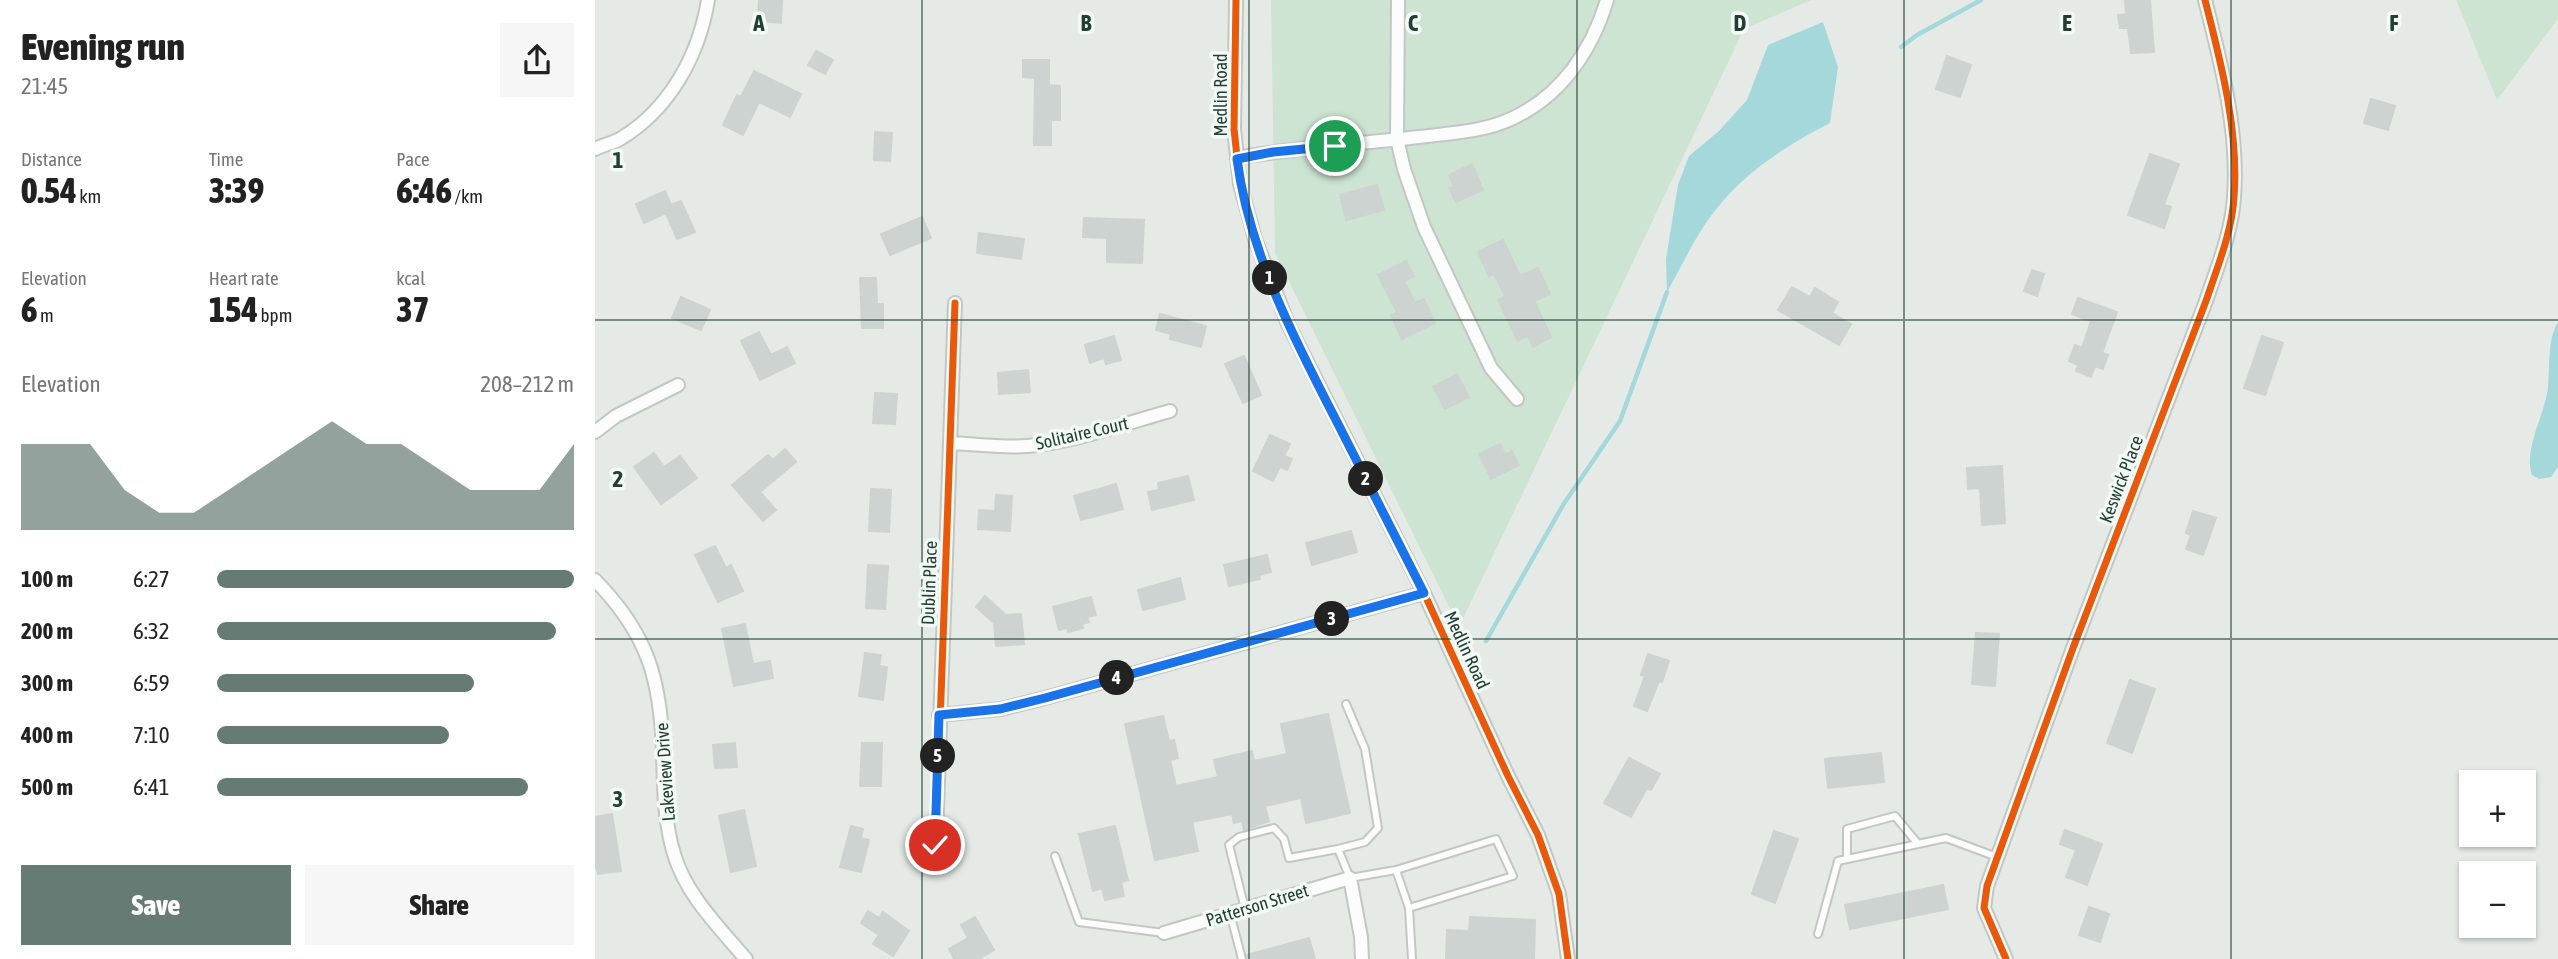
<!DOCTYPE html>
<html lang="en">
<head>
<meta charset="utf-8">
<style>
	:root { --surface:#fff; --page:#f6f6f6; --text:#222; --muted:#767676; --accent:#667b73 }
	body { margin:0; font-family:"Asap Condensed",sans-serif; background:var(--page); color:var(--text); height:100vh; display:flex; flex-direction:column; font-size:26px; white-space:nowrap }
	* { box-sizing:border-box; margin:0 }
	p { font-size:23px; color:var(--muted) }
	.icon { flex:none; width:38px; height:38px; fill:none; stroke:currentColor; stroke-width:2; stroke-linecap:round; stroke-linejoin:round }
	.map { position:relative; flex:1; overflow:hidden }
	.side { display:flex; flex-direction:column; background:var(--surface); width:595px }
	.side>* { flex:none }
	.controls { position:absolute; left:1864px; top:770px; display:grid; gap:14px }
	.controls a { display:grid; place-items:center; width:77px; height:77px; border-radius:0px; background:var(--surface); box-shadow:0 2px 5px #0004; font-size:35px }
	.pin { position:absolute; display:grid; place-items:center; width:60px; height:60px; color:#fff; margin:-30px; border:4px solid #fff; border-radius:50%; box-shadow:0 2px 7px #0007 }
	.km { position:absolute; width:35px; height:35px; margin:-18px; border-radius:50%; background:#222; color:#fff; font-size:19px; line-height:35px; text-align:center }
	.round { display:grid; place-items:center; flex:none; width:74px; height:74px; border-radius:0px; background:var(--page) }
	.headline { display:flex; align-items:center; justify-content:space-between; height:119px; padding:0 21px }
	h1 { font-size:38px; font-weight:800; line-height:52px }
	.figures { display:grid; grid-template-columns:repeat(3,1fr); gap:10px; height:119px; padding:7px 21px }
	.figures div { display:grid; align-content:center }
	.figures b { font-size:35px; font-weight:800 }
	.figures small { font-size:19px; font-weight:400 }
	.figures p { font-size:19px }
	.chart { height:196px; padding:14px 21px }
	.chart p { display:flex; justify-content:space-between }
	.chart svg { width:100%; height:126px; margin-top:7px; fill:var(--accent); opacity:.7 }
	.action { display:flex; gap:14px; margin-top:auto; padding:14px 21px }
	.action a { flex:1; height:80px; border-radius:0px; background:var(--accent); color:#fff; font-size:28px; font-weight:800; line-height:80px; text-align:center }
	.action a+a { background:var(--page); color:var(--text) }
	ul { padding:0 21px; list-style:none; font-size:23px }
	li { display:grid; grid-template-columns:112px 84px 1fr; align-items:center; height:52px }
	li i { height:18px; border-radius:9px; background:var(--accent) }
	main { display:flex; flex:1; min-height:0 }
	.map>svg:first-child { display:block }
	.green { fill:#cde4d2 }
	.water { fill:#a4d8da }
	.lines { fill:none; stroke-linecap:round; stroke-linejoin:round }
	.stream { stroke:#a4d8da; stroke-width:4.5 }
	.building { fill:#cdd3d0; stroke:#cdd3d0; stroke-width:2 }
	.lane-casing { stroke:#c2c7c4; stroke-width:10 }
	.street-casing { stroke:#c2c7c4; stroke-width:16 }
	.lane { stroke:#fbfcfb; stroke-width:6 }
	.street { stroke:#fbfcfb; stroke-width:12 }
	.cycleway-casing { stroke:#f3f9f5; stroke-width:11 }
	.cycleway { stroke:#e8590c; stroke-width:7 }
	.route-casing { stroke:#fff; stroke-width:14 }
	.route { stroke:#1a73e8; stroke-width:9 }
	.grid { fill:none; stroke:#213f34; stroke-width:2; stroke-opacity:0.55 }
	.labels { text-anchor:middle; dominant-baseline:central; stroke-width:7; stroke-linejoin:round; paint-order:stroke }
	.street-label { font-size:18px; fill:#213f34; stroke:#f3f9f5 }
	.grid-label { font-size:23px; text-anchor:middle; font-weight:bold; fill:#213f34; stroke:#f3f9f5; stroke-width:7; stroke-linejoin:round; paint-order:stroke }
</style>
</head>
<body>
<main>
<section class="side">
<div class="headline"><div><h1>Evening run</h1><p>21:45</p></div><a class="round"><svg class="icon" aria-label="share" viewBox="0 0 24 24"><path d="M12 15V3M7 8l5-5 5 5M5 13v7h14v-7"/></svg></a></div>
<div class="figures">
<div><p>Distance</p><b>0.54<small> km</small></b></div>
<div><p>Time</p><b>3:39</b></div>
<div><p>Pace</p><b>6:46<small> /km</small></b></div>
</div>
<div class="figures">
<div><p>Elevation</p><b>6<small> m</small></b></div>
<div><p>Heart rate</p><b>154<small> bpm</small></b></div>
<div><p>kcal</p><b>37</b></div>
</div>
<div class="chart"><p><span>Elevation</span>208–212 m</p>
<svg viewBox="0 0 160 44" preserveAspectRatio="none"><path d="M0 44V14L10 14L20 14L30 30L40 38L50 38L60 30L70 22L80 14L90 6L100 14L110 14L120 22L130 30L140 30L150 30L160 14V44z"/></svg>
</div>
<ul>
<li><b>100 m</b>6:27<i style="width:100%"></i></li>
<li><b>200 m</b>6:32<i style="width:95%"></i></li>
<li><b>300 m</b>6:59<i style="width:72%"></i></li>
<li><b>400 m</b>7:10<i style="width:65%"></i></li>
<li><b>500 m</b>6:41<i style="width:87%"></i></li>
</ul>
<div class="action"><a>Save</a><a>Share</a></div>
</section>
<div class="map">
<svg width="1963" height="959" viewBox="0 0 1963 959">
	<rect width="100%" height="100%" fill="#e5eae7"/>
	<path class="green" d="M676,0H1216L1149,29L864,627L680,253Z
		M1861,0H1963V19L1902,100Z"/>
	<path class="water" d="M1228,22L1243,67L1235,123C1192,145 1148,173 1119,212C1100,236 1087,266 1072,292L1071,259L1083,185L1094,156L1124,131L1152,100L1173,45Z
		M1963,322V467L1956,477L1944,479L1937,475C1928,450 1950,414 1953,388C1955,367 1952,340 1963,322Z"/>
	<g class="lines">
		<path class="stream" d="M1306,47L1322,35L1386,0
			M891,641L968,505L1025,421L1072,292"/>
	</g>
	<path class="building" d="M164,0H187L186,23L163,21Z
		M1530,0H1555L1559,52L1536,53L1533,28H1525L1523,15L1531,14Z
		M221,51L238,60L230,74L213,65Z
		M1352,56L1376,65L1365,97L1341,89Z
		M428,60H454V85L465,86V120H456V145H439L440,78L428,77Z
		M159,71L206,94L195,117L164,102L148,135L128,125L142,95L146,97Z
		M1776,99L1800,106L1793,130L1769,123Z
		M280,132L297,133L295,161L279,160Z
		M1555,154L1584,164L1569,205L1576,207L1569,228L1533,215Z
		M877,164L888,190L861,202L854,188L859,186L854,175Z
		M782,185L789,210L751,220L745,195Z
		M70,191L76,205L86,201L100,232L82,239L71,213L49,223L41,204Z
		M327,217L336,238L295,255L286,234Z
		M489,218L549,220L547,263L512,262V238L488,237Z
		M384,233L429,239L426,259L382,253Z
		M908,240L925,276L943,268L955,294L939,301L956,337L938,347L933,336L923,341L903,300L910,296L899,273L894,276L883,252Z
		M811,261L819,276L809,281L820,303L829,299L840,323L807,339L796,315L802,312L783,275Z
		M1437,270L1449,274L1442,296L1429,291Z
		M265,278H281L282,304H288V328H267Z
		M1197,287L1215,297L1220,288L1243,302L1237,313L1256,324L1244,345L1183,310Z
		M86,297L115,310L106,330L77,318Z
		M1483,298L1522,312L1507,353L1513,355L1508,369L1500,366L1496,377L1481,371L1483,365L1474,361L1480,345L1487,348L1496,321L1477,314Z
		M565,314L611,326L606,347L575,339L576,334L561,330Z
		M164,332L176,355L192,347L200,363L165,380L146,341Z
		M519,336L526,360L511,364L509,358L495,363L490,345Z
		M1667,336L1688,343L1670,395L1649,388Z
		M649,356L666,395L648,403L630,364Z
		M433,370L435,392L404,394L403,373Z
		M862,374L874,397L850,409L838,387Z
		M280,393L302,394L300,424L278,423Z
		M675,435L695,444L689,456L697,459L692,470L685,467L678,481L658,471Z
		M905,444L910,455L917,451L924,465L896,479L884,454Z
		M190,449L201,462L165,492L181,510L168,521L137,485L173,455L178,460Z
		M59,453L69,467L85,456L102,478L66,504L39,467Z
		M1407,466L1410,523L1387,525L1385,488L1373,489L1372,468Z
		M593,476L599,500L557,510L553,492L564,490L563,483Z
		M521,484L528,509L486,520L479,496Z
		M276,489L296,490L294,532L274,531Z
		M401,495L417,496L415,531L383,529L384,510L400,511Z
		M1598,511L1621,518L1608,555L1591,549L1596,535L1591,533Z
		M756,531L762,552L717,565L711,543Z
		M120,546L131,568L136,565L148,591L123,602L100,555Z
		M672,555L676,572L664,575L665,579L634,586L629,565Z
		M273,565L293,566L290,609L271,608Z
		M585,578L590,599L548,610L543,590Z
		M390,596L411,615L426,614L429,644L401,646L399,623L381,607Z
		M496,597L501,615L492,617L494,622L487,624L488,628L473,632L472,628L464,630L458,607Z
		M150,624L158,664L175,661L178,678L139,686L127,629Z
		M1381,633L1404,634L1400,686L1377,684Z
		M270,653L286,655L284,666L292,667L288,700L264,696Z
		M1053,654L1074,661L1067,682L1064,681L1052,711L1039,706L1050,676L1046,675Z
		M1535,680L1560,689L1537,753L1512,743Z
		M733,714L755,813L711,823L706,798L670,806L674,821L649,830L647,821L639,823L637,814L597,822L603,851L560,860L530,724L568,716L574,741L579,740L583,758L575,760L581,786L623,777L619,760L657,751L659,761L692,754L686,724Z
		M140,743L142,767L120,768L118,745Z
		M267,743H287L286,786H265Z
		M1286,753L1289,782L1233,788L1230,759Z
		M1034,758L1065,774L1056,790L1052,788L1036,817L1009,803Z
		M149,810L161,866L136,872L124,816Z
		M17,814L26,871L3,874L0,863V817Z
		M256,826L268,829L266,838L274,840L266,872L245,867Z
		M520,826L533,880L526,882L529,896L510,900L507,888L498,891L484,834Z
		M1470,830L1507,844L1492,885L1471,877L1481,850L1465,844Z
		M1179,831L1203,839L1180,903L1157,894Z
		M1348,885L1353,909L1255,929L1250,905Z
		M1494,907L1514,914L1505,942L1484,935Z
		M273,911L284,918L288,912L314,931L298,956L278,944L284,935L266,923Z
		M380,917L399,950L384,959H359L354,949L373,938L366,925Z
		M875,917L940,920L939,959H851L852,930L874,931Z
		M714,938L720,959H653L652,955Z"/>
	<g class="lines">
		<g class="lane-casing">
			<path id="lane" d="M751,704L770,749L783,828L770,842L743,849L755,878L801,870L814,908L817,959
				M460,856L484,922L569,933
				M1252,859V829L1300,816L1323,844
				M801,870L901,839L918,876L814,908
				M650,909L634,845L644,837L679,828L689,839L694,858L743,849
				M635,913L647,959
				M1223,934L1243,861L1351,838L1402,857"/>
		</g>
		<g class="street-casing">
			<path id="street" d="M641,0L639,129L645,184L660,239L693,324L829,593L913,776L943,835L964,894L973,959
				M803,0L802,139L809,169L829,227L896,368L922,399
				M0,149C8,145 18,143 25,139C75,109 104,55 113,0
				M642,158C702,147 763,144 824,137C855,133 889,132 918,118C967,95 997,50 1012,0
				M0,432L21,416L83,385
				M355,443C380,444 407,448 432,446C480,442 528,424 575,411
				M0,580C53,634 66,680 68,754C69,788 69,821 79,854C91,895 124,927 151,959
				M344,715L406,709L450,698L829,593
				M340,865L360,303
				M569,933L755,878L766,937L767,959
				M1411,959L1389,908L1392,886L1478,648L1611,301C1622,268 1637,232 1639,197C1644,131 1626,63 1610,0"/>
		</g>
		<use href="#lane" class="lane"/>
		<use href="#street" class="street"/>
		<g class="cycleway-casing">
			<path id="cycleway" d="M641,0L639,129L645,184L660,239L693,324L829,593L913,776L943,835L964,894L973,959
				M340,865L360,303
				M1411,959L1389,908L1392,886L1478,648L1611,301C1622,268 1637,232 1639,197C1644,131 1626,63 1610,0"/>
		</g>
		<use href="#cycleway" class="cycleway"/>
	</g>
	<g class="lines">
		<g class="route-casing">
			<path id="route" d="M340,845L344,715L405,709L450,698L829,593C800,536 771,479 742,422C699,339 654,252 642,159L678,152L740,146"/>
		</g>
		<use href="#route" class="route"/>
	</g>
	<path class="grid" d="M327,0V959M654,0V959M982,0V959M1309,0V959M1636,0V959M0,320H1963M0,639H1963"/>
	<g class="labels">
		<g class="street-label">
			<text transform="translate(625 95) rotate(-90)">Medlin Road</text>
			<text transform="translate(487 433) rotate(-13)">Solitaire Court</text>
			<text transform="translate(1526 479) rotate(-69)">Keswick Place</text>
			<text transform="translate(334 583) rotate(-88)">Dublin Place</text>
			<text transform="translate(872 650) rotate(65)">Medlin Road</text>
			<text transform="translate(70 772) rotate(-94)">Lakeview Drive</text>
			<text transform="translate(662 905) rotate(-17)">Patterson Street</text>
		</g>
	</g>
	<g class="grid-label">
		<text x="164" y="31">A</text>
		<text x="491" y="31">B</text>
		<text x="818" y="31">C</text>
		<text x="1145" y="31">D</text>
		<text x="1472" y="31">E</text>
		<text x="1799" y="31">F</text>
		<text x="23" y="168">1</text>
		<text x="23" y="487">2</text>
		<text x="23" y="807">3</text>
	</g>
</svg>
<div class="controls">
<a>+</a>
<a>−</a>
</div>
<div class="pin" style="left:740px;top:146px;background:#1e9e55"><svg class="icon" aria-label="arrive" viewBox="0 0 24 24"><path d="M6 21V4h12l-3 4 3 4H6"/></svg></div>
<div class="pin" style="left:340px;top:845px;background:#d93025"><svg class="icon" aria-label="check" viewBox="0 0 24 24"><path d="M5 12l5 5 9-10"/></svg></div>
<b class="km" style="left:675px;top:278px">1</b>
<b class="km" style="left:771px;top:479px">2</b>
<b class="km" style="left:737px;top:619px">3</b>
<b class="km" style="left:522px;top:678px">4</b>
<b class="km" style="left:343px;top:756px">5</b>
</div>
</main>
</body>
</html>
